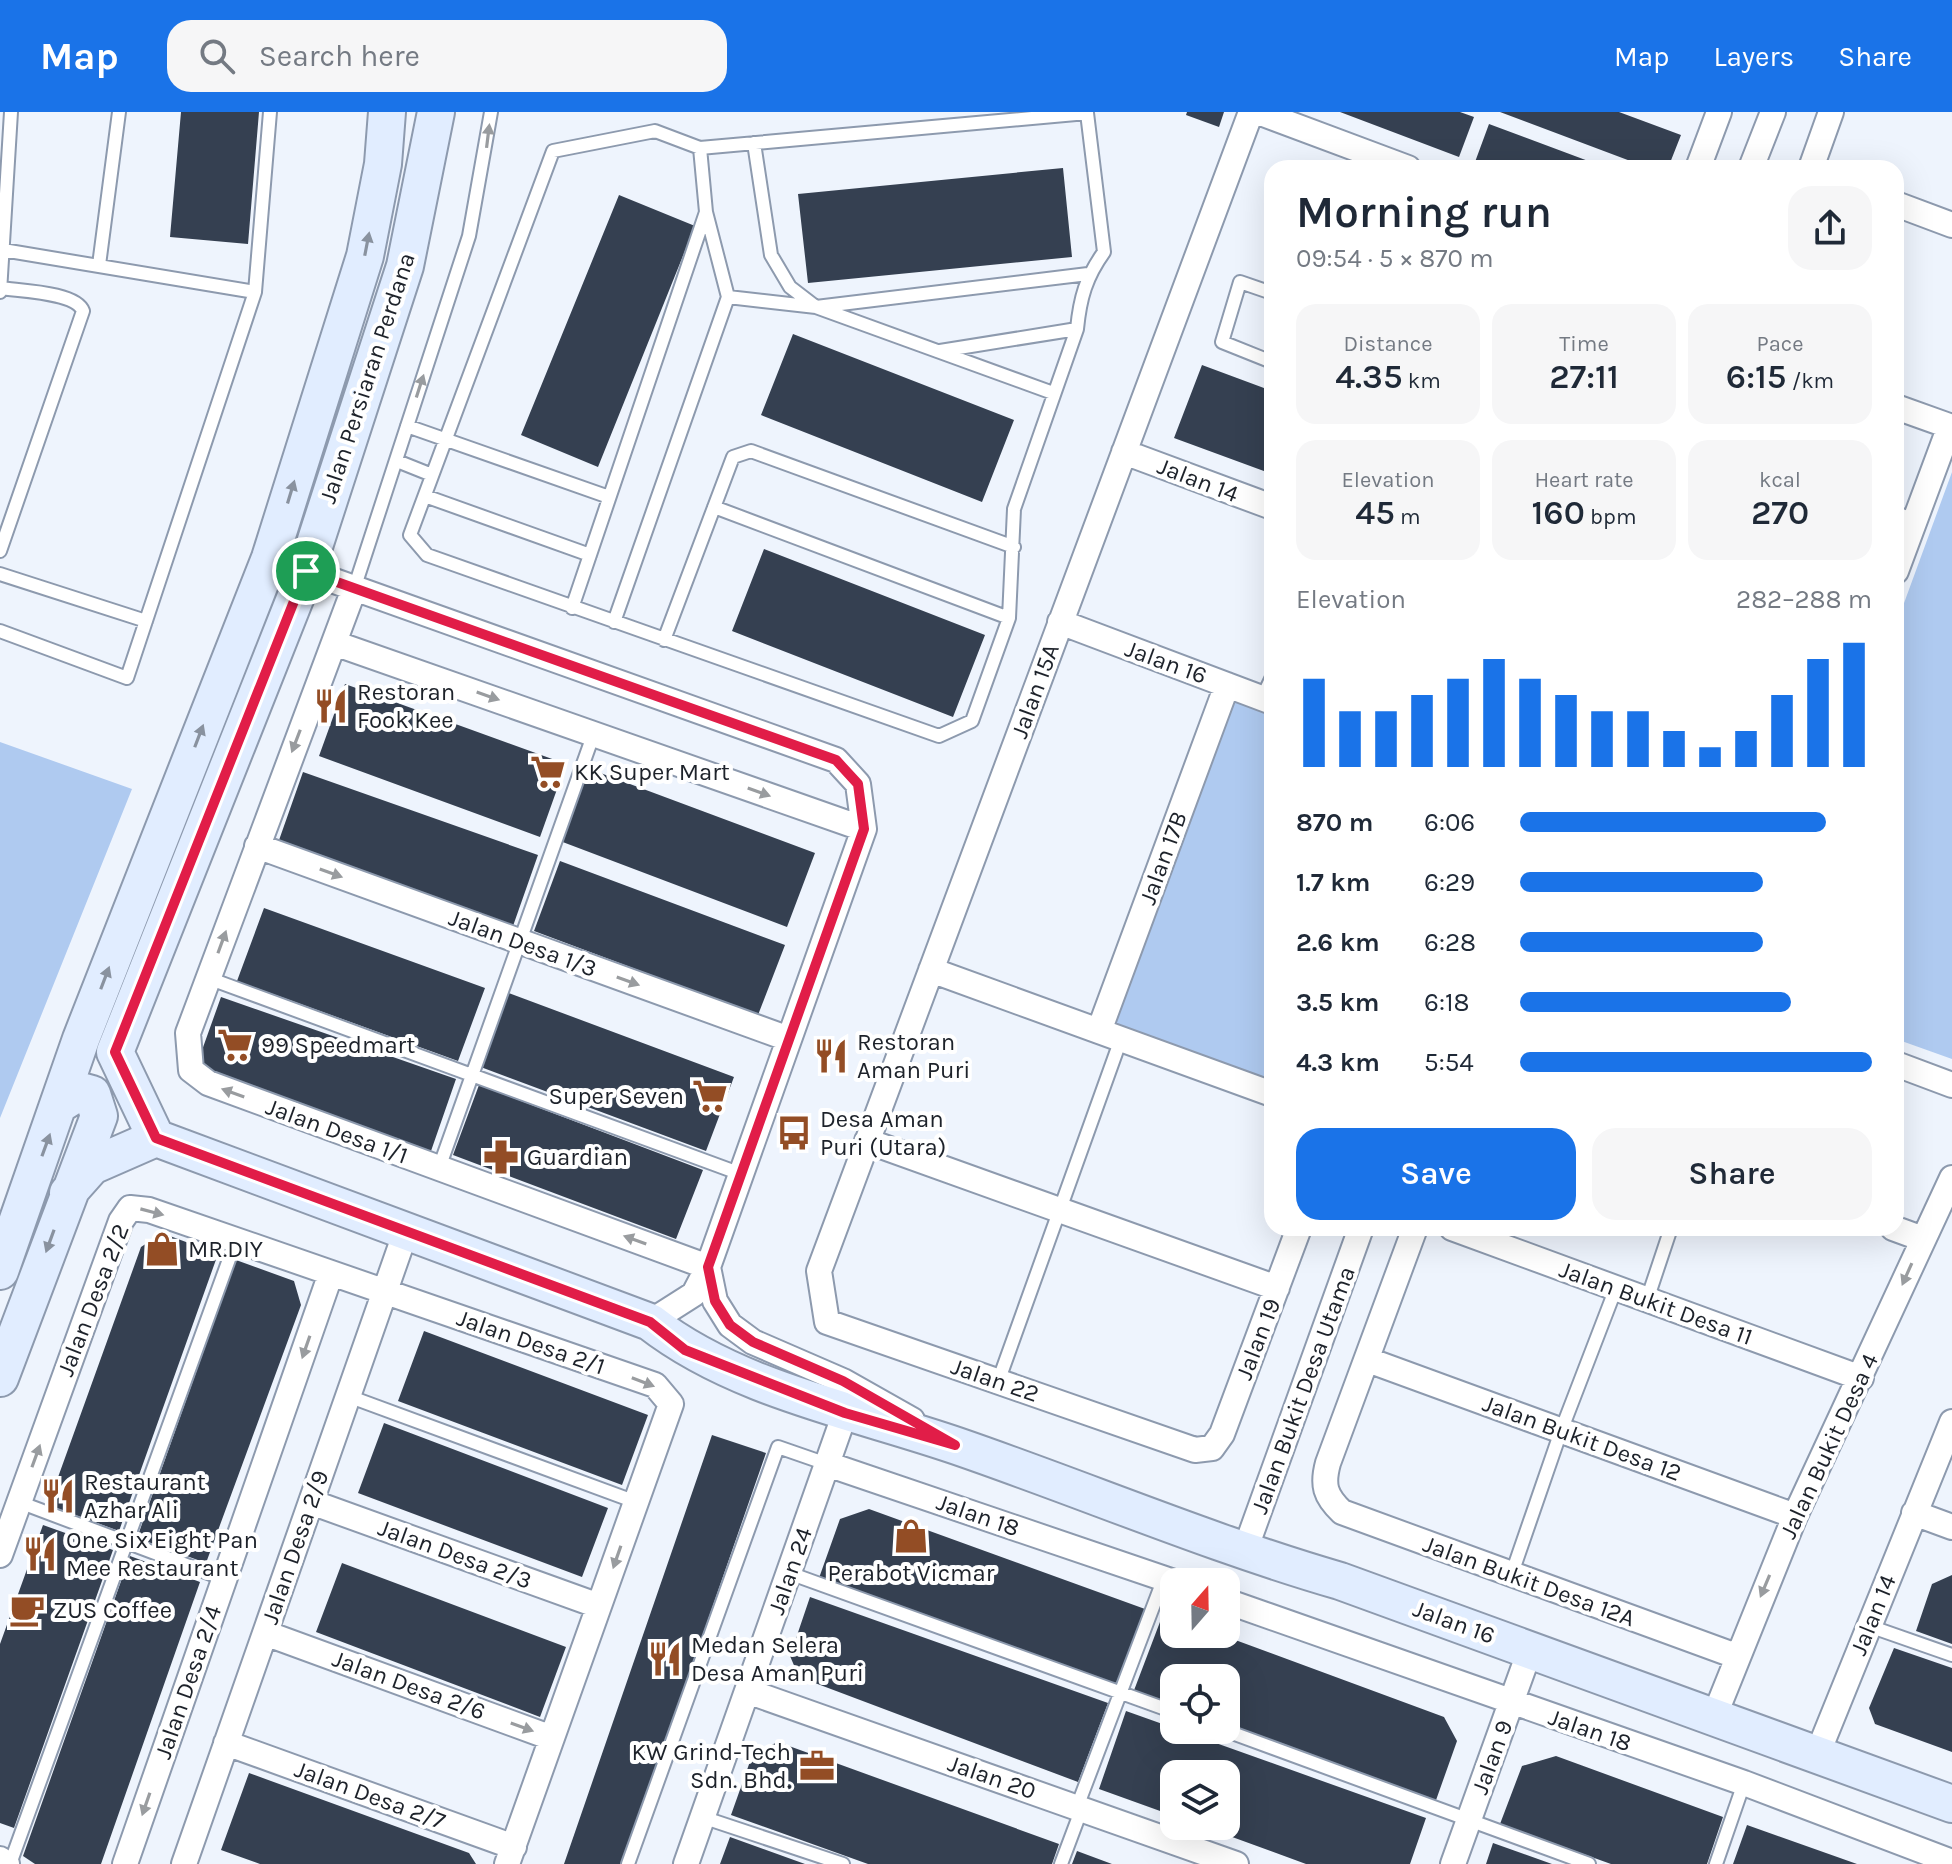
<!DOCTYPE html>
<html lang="en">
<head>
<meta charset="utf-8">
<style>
	:root { --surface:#fff; --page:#f6f6f7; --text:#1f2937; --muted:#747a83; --accent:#1a73e8 }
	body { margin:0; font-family:Karla,sans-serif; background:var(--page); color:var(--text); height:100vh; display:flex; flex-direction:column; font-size:30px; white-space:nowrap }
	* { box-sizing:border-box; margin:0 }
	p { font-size:26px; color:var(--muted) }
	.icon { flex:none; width:44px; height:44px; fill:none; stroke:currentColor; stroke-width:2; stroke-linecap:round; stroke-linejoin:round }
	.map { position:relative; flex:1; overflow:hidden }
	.drawer { position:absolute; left:1264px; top:48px; width:640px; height:1076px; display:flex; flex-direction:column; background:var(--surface); border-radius:24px; box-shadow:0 8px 32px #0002 }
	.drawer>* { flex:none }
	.needle { width:52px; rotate:20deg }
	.buttons { position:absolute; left:1160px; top:1456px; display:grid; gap:16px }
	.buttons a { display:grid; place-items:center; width:80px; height:80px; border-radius:16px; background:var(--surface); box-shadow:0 8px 32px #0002; font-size:40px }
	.pin { position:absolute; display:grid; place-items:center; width:68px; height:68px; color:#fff; margin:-34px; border:4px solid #fff; border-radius:50%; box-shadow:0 2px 8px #0007 }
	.round { display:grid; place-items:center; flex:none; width:84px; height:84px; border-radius:24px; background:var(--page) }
	.head { display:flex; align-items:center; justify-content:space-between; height:136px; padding:0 32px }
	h1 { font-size:44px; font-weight:600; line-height:60px }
	.stats { display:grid; grid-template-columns:repeat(3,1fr); gap:12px; height:136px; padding:8px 32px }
	.stats div { display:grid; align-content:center; border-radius:20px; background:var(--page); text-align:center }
	.stats b { font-size:34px; font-weight:600 }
	.stats small { font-size:22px; font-weight:400 }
	.stats p { font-size:22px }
	.chart { height:224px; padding:16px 32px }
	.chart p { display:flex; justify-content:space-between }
	.chart svg { width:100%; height:144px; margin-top:8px; stroke:var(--accent); stroke-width:6 }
	.cta { display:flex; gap:16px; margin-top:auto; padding:16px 32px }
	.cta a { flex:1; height:92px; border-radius:24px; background:var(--accent); color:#fff; font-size:32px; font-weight:600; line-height:92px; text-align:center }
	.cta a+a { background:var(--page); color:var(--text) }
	ul { padding:0 32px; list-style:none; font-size:26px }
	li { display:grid; grid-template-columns:128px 96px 1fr; align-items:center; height:60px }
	li i { height:20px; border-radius:10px; background:var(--accent) }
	header { display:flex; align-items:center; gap:48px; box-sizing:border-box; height:112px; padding:0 40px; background:var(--accent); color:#fff }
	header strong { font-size:38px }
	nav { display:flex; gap:44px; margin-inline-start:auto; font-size:28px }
	.search { width:560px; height:72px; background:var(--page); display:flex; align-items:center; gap:20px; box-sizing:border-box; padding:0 28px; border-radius:24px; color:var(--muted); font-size:30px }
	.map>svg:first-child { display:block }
	.green { fill:#afcaf0 }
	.building { fill:#354051 }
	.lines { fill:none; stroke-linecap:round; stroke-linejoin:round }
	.lane-casing { stroke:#8d9aae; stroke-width:16 }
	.street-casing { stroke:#8d9aae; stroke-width:28 }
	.secondary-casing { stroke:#8d9aae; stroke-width:40 }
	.lane { stroke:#fff; stroke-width:12 }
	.street { stroke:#fff; stroke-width:24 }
	.secondary { stroke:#e1edff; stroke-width:36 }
	.oneway { fill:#999c9f }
	.oneway2 { fill:#89929f }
	.route-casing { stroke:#fff; stroke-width:16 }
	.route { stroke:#e11d48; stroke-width:10 }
	.labels { text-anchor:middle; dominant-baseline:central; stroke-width:8; stroke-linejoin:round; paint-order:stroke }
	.street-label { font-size:24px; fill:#1d222a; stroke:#fff }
	.poi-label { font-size:24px; fill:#1d222a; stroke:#fff; text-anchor:start }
</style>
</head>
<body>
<header>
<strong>Map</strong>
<div class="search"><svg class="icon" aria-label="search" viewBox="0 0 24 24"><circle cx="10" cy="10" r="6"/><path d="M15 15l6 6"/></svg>Search here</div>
<nav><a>Map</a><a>Layers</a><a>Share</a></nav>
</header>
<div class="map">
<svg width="1952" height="1752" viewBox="0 0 1952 1752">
	<rect width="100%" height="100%" fill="#eef4fd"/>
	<path class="green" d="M1952,360V947L1896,927V513Z
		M1227,573L1272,589V982L1099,919Z
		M0,630L132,677L0,1006Z"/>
	<path class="building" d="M181,0H259L248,132L170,125Z
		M1187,0H1224L1219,15L1186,3Z
		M1340,0H1460L1474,5L1459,45Z
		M1500,0H1619L1681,23L1668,56H1649Z
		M1489,12L1607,56H1490L1475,50Z
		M1063,56L1072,145L808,171L798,82Z
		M619,83L695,114L598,355L521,323Z
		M793,222L1014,308L982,390L761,303Z
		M1202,253L1272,279V362L1174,326Z
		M764,437L985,523L953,605L732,519Z
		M345,572L566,652L540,725L319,644Z
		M587,656L815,741L787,815L560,729Z
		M303,660L538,743L513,814L278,731Z
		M560,749L785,833L758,903L534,819Z
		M264,796L485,876L458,949L237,869Z
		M506,880L734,965L706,1039L478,954Z
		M221,885L456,967L431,1039L196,955Z
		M479,973L703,1058L676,1127L453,1043Z
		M162,1121L218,1142L119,1419L48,1393L141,1135Z
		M236,1148L294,1169L301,1193L206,1451L137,1426Z
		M424,1219L648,1303L622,1373L398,1289Z
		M384,1311L608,1396L582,1465L358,1381Z
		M712,1323L766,1341L623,1752H564Z
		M869,1397L1145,1497L1116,1574L819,1466L840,1407Z
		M43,1413L113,1438L14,1716L0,1711V1532Z
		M130,1444L200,1470L101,1752H35L23,1744Z
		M342,1451L566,1535L540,1605L316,1520Z
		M1952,1463V1532L1916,1519L1932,1472Z
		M810,1485L1108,1591L1078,1670L799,1565L790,1544Z
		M1163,1502L1174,1505V1522H1219L1444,1605L1457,1629L1435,1691L1226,1615V1566H1174V1596L1133,1581Z
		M1894,1536L1952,1556V1640L1875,1612L1869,1596Z
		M1126,1599L1426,1706L1410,1752H1306L1202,1714H1226V1662H1174V1704L1099,1677Z
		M778,1630L1059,1732L1052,1752H868L731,1703L753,1641Z
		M1556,1644L1723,1705L1707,1752H1611L1500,1712L1522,1654Z
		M249,1661L469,1741L476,1752H260L221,1738Z
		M1747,1713L1857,1752H1733Z
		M730,1725L805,1752H720Z
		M1493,1731L1552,1752H1486Z
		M1077,1739L1112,1752H1072Z"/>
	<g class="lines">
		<g class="lane-casing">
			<path id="lane" d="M1087,1L1104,140C1086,165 1080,186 1077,217L1014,397L1009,506L972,609L939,624L427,443L410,423L553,39L655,19L700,36Z
				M3,138L255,180
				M99,153L119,0
				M0,180L11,0
				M1272,181L1240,170L1222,230L1272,250
				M728,185L816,195L790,175L771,143L754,31
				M940,239L1077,217
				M1053,281L816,195L1088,162
				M407,314L609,385
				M397,349L432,363
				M425,384L590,443
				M714,395L1009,506
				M1896,401L1915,408
				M0,439L83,199C76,180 20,179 1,176
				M0,462L146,509
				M354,477L469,124L491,0
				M572,496L706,100
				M614,510L728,185L706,100L700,36
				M0,519L127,566L255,180L270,0
				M664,528L733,345L751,339L1014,435
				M1262,586L1272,565
				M208,866L741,1062
				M439,1056L594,621
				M1647,1188L1671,1116
				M998,1270L1121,927
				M348,1284L636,1390
				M19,1390L224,1467
				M789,1461L1174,1600
				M1511,1464L1561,1319L1616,1176
				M1869,1514L1952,1543
				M1224,1618L1589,1752
				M1077,1695L1164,1466
				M702,1705L843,1752
				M10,1752L236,1128
				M628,1752L778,1335L827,1352
				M1061,1752L1082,1696
				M1716,1752L1744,1671"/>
		</g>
		<g class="street-casing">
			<path id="street" d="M1251,0L819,1159L827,1210L1195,1338L1212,1336L1222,1322L1299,1116
				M1258,0L1408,56
				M1698,56L1719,0
				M1751,56L1773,0
				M1811,56L1831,0
				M1896,92L1952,113
				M1896,295L1952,315
				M1124,340L1272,395
				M270,446L836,648L858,672L864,717L708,1155L694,1182L650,1210
				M1896,459L1950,314
				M354,477L188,921L191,958L208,971L708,1155
				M1060,510L1272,590
				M334,531L864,717
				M257,734L789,927
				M931,858L1272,982
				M1099,919L1227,573
				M1896,952L1952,973
				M867,1029L1277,1176
				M1415,1116L1328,1351C1322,1373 1325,1384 1342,1400L1736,1544
				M1452,1116L1861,1266
				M1893,1116L1923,1127
				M708,1155L715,1189L730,1213L753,1230L843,1269L912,1308
				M1368,1248L1795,1404
				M827,1352L1174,1470
				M311,1390L599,1494
				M1914,1401L1952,1415
				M1244,1441L1361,1116
				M0,1443L121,1109L130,1096L149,1098L655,1273L671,1292L507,1752
				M1226,1489L1744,1671L1952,1750
				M265,1521L552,1626
				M747,1579L1236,1752
				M1714,1605L1795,1404L1952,1066
				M226,1631L514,1735
				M1817,1643L1952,1310
				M0,1747L7,1752
				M125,1752L331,1161
				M184,1752L406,1119
				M686,1752L845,1301
				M1453,1752L1530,1538"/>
		</g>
		<g class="secondary-casing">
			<path id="secondary" d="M115,940L306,459L405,154L436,0
				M115,940L156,1026
				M68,1081L92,1054L156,1026L650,1210C736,1277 855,1299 957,1334C1085,1378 1209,1431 1340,1469L1952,1692
				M0,1159L81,927L270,446L365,144L383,52L387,0
				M0,1266L99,1004L92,982L81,979L60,992"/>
		</g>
		<use href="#lane" class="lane"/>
		<use href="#street" class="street"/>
		<use href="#secondary" class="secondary"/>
	</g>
	<defs><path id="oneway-solid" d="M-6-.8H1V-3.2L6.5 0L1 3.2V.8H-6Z" transform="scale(2)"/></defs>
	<g class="oneway">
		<use href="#oneway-solid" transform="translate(488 24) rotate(-83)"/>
		<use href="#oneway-solid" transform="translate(420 274) rotate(-72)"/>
		<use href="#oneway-solid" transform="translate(488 584) rotate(19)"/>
		<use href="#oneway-solid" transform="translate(296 629) rotate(111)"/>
		<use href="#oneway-solid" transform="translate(759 680) rotate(20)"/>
		<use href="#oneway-solid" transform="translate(331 761) rotate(20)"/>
		<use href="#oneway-solid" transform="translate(222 830) rotate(-70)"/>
		<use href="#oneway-solid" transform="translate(628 869) rotate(20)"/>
		<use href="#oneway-solid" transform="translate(233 981) rotate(-160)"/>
		<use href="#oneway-solid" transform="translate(152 1100) rotate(15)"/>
		<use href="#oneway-solid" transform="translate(635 1128) rotate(-160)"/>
		<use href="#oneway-solid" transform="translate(1907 1162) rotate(114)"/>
		<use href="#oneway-solid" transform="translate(306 1235) rotate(109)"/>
		<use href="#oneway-solid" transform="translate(643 1270) rotate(21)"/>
		<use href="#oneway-solid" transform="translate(36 1344) rotate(-70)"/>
		<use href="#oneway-solid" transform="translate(617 1445) rotate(109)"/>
		<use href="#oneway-solid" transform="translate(1765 1474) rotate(113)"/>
		<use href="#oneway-solid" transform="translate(522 1615) rotate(20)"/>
		<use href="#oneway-solid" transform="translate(146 1692) rotate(109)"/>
	</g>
	<g class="oneway2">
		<use href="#oneway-solid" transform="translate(367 132) rotate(-79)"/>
		<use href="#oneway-solid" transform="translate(291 380) rotate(-73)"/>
		<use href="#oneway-solid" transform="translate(199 624) rotate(-69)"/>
		<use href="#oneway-solid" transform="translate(105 866) rotate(-69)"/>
		<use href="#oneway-solid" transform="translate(46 1033) rotate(-70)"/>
		<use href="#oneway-solid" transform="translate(50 1129) rotate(110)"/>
	</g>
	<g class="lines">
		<g class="route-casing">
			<path id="route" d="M306,459L836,648L858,672L864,717L708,1155L715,1189L730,1213L753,1230L843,1269L955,1333L845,1301L685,1238L650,1210L156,1026L115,940Z"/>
		</g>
		<use href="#route" class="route"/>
	</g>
	<defs>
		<g id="restaurant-bare" transform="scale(2.76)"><path d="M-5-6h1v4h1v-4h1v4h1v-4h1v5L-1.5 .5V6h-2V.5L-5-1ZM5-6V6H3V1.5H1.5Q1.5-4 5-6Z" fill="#934d25" stroke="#fff" stroke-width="2.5" paint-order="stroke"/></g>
		<g id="supermarket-bare" transform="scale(2.76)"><path d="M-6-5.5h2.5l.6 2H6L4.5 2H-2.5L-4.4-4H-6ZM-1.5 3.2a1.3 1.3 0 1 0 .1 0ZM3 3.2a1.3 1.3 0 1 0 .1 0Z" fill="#934d25" stroke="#fff" stroke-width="2.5" paint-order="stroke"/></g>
		<g id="bus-bare" transform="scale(2.76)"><path d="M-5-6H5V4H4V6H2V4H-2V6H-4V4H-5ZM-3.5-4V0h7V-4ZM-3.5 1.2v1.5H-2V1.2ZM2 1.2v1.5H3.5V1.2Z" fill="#934d25" stroke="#fff" stroke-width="2.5" paint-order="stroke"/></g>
		<g id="pharmacy-bare" transform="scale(2.76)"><path d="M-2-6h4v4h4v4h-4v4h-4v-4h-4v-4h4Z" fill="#934d25" stroke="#fff" stroke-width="2.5" paint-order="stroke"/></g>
		<g id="shop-bare" transform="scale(2.76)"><path d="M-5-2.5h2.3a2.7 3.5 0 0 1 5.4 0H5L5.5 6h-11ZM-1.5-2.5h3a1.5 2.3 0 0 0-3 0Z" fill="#934d25" stroke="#fff" stroke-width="2.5" paint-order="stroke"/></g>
		<g id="cafe-bare" transform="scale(2.76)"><path d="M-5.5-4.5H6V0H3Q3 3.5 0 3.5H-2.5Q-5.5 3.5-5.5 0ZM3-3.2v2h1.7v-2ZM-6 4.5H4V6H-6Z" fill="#934d25" stroke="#fff" stroke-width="2.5" paint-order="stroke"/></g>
		<g id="office-bare" transform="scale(2.76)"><path d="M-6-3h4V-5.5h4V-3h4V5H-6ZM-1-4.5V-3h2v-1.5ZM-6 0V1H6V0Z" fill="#934d25" stroke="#fff" stroke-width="2.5" paint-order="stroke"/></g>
	</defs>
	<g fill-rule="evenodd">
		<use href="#restaurant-bare" x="331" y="594"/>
		<use href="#supermarket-bare" x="548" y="660"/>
		<use href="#supermarket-bare" x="235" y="933"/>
		<use href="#restaurant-bare" x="831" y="944"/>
		<use href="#supermarket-bare" x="710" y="984"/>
		<use href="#bus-bare" x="794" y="1021"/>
		<use href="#pharmacy-bare" x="501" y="1045"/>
		<use href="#shop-bare" x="162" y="1137"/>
		<use href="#restaurant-bare" x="58" y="1384"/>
		<use href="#shop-bare" x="911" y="1424"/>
		<use href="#restaurant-bare" x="40" y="1442"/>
		<use href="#cafe-bare" x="27" y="1498"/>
		<use href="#restaurant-bare" x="665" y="1547"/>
		<use href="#office-bare" x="817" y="1654"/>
	</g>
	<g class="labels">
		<g class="street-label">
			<text transform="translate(367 266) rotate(-72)">Jalan Persiaran Perdana</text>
			<text transform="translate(1198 368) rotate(21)">Jalan 14</text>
			<text transform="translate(1166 550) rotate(20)">Jalan 16</text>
			<text transform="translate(1035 579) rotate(-70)">Jalan 15A</text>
			<text transform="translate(1163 746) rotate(-70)">Jalan 17B</text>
			<text transform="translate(523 831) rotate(20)">Jalan Desa 1/3</text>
			<text transform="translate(337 1019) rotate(20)">Jalan Desa 1/1</text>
			<text transform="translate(93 1188) rotate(-69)">Jalan Desa 2/2</text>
			<text transform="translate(1656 1191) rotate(20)">Jalan Bukit Desa 11</text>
			<text transform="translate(1258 1227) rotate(-69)">Jalan 19</text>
			<text transform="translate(531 1230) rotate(19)">Jalan Desa 2/1</text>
			<text transform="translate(995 1268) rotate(19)">Jalan 22</text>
			<text transform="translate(1303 1278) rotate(-70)">Jalan Bukit Desa Utama</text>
			<text transform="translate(1582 1326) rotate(20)">Jalan Bukit Desa 12</text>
			<text transform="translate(1829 1334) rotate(-65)">Jalan Bukit Desa 4</text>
			<text transform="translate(978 1403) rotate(19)">Jalan 18</text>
			<text transform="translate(295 1435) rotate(-71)">Jalan Desa 2/9</text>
			<text transform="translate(455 1442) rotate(20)">Jalan Desa 2/3</text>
			<text transform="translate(790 1459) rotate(-71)">Jalan 24</text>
			<text transform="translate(1529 1469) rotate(20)">Jalan Bukit Desa 12A</text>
			<text transform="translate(1873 1503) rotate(-68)">Jalan 14</text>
			<text transform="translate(1454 1510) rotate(20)">Jalan 16</text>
			<text transform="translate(188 1570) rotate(-71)">Jalan Desa 2/4</text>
			<text transform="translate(409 1573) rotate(20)">Jalan Desa 2/6</text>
			<text transform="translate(1590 1618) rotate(19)">Jalan 18</text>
			<text transform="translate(1492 1645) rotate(-70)">Jalan 9</text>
			<text transform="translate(992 1665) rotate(19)">Jalan 20</text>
			<text transform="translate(370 1683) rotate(20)">Jalan Desa 2/7</text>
		</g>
		<g class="poi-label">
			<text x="357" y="580">Restoran<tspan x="357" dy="28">Fook Kee</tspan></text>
			<text x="574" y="660">KK Super Mart</text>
			<text x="857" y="930">Restoran<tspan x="857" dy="28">Aman Puri</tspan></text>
			<text x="261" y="933">99 Speedmart</text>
			<text x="684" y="984" text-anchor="end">Super Seven</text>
			<text x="820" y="1007">Desa Aman<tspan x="820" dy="28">Puri (Utara)</tspan></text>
			<text x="527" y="1045">Guardian</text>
			<text x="188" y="1137">MR.DIY</text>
			<text x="84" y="1370">Restaurant<tspan x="84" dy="28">Azhar Ali</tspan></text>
			<text x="66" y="1428">One Six Eight Pan<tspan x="66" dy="28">Mee Restaurant</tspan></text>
			<text x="911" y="1461" text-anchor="middle">Perabot Vicmar</text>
			<text x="53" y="1498">ZUS Coffee</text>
			<text x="691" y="1533">Medan Selera<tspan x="691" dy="28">Desa Aman Puri</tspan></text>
			<text x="791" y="1640" text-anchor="end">KW Grind-Tech<tspan x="791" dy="28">Sdn. Bhd.</tspan></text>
		</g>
	</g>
</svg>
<div class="buttons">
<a><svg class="needle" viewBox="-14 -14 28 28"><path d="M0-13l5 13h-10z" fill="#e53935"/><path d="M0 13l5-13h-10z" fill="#747a83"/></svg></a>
<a><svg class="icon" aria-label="locate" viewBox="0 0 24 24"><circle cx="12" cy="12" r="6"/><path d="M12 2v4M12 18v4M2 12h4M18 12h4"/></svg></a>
<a><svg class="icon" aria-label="layers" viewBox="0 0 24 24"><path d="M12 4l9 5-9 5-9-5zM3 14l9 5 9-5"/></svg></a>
</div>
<div class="pin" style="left:306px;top:459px;background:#1e9e55"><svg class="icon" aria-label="arrive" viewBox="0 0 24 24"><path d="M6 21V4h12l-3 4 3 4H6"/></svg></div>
<section class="drawer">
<div class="head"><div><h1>Morning run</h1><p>09:54 · 5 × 870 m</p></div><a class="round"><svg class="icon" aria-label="share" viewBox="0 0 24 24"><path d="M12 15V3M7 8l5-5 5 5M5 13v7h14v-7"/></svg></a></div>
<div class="stats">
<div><p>Distance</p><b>4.35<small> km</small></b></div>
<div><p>Time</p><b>27:11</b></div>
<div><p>Pace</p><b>6:15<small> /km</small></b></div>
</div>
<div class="stats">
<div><p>Elevation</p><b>45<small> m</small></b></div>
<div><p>Heart rate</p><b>160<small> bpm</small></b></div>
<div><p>kcal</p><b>270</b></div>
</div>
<div class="chart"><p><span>Elevation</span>282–288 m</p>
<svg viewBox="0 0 160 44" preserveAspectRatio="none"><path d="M5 44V17M15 44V27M25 44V27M35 44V22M45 44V17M55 44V11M65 44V17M75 44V22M85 44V27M95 44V27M105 44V33M115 44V38M125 44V33M135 44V22M145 44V11M155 44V6"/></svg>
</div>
<ul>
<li><b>870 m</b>6:06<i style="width:87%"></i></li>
<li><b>1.7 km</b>6:29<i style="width:69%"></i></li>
<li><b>2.6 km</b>6:28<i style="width:69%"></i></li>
<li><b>3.5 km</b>6:18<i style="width:77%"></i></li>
<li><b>4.3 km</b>5:54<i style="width:100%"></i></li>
</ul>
<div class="cta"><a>Save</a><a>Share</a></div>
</section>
</div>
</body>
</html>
